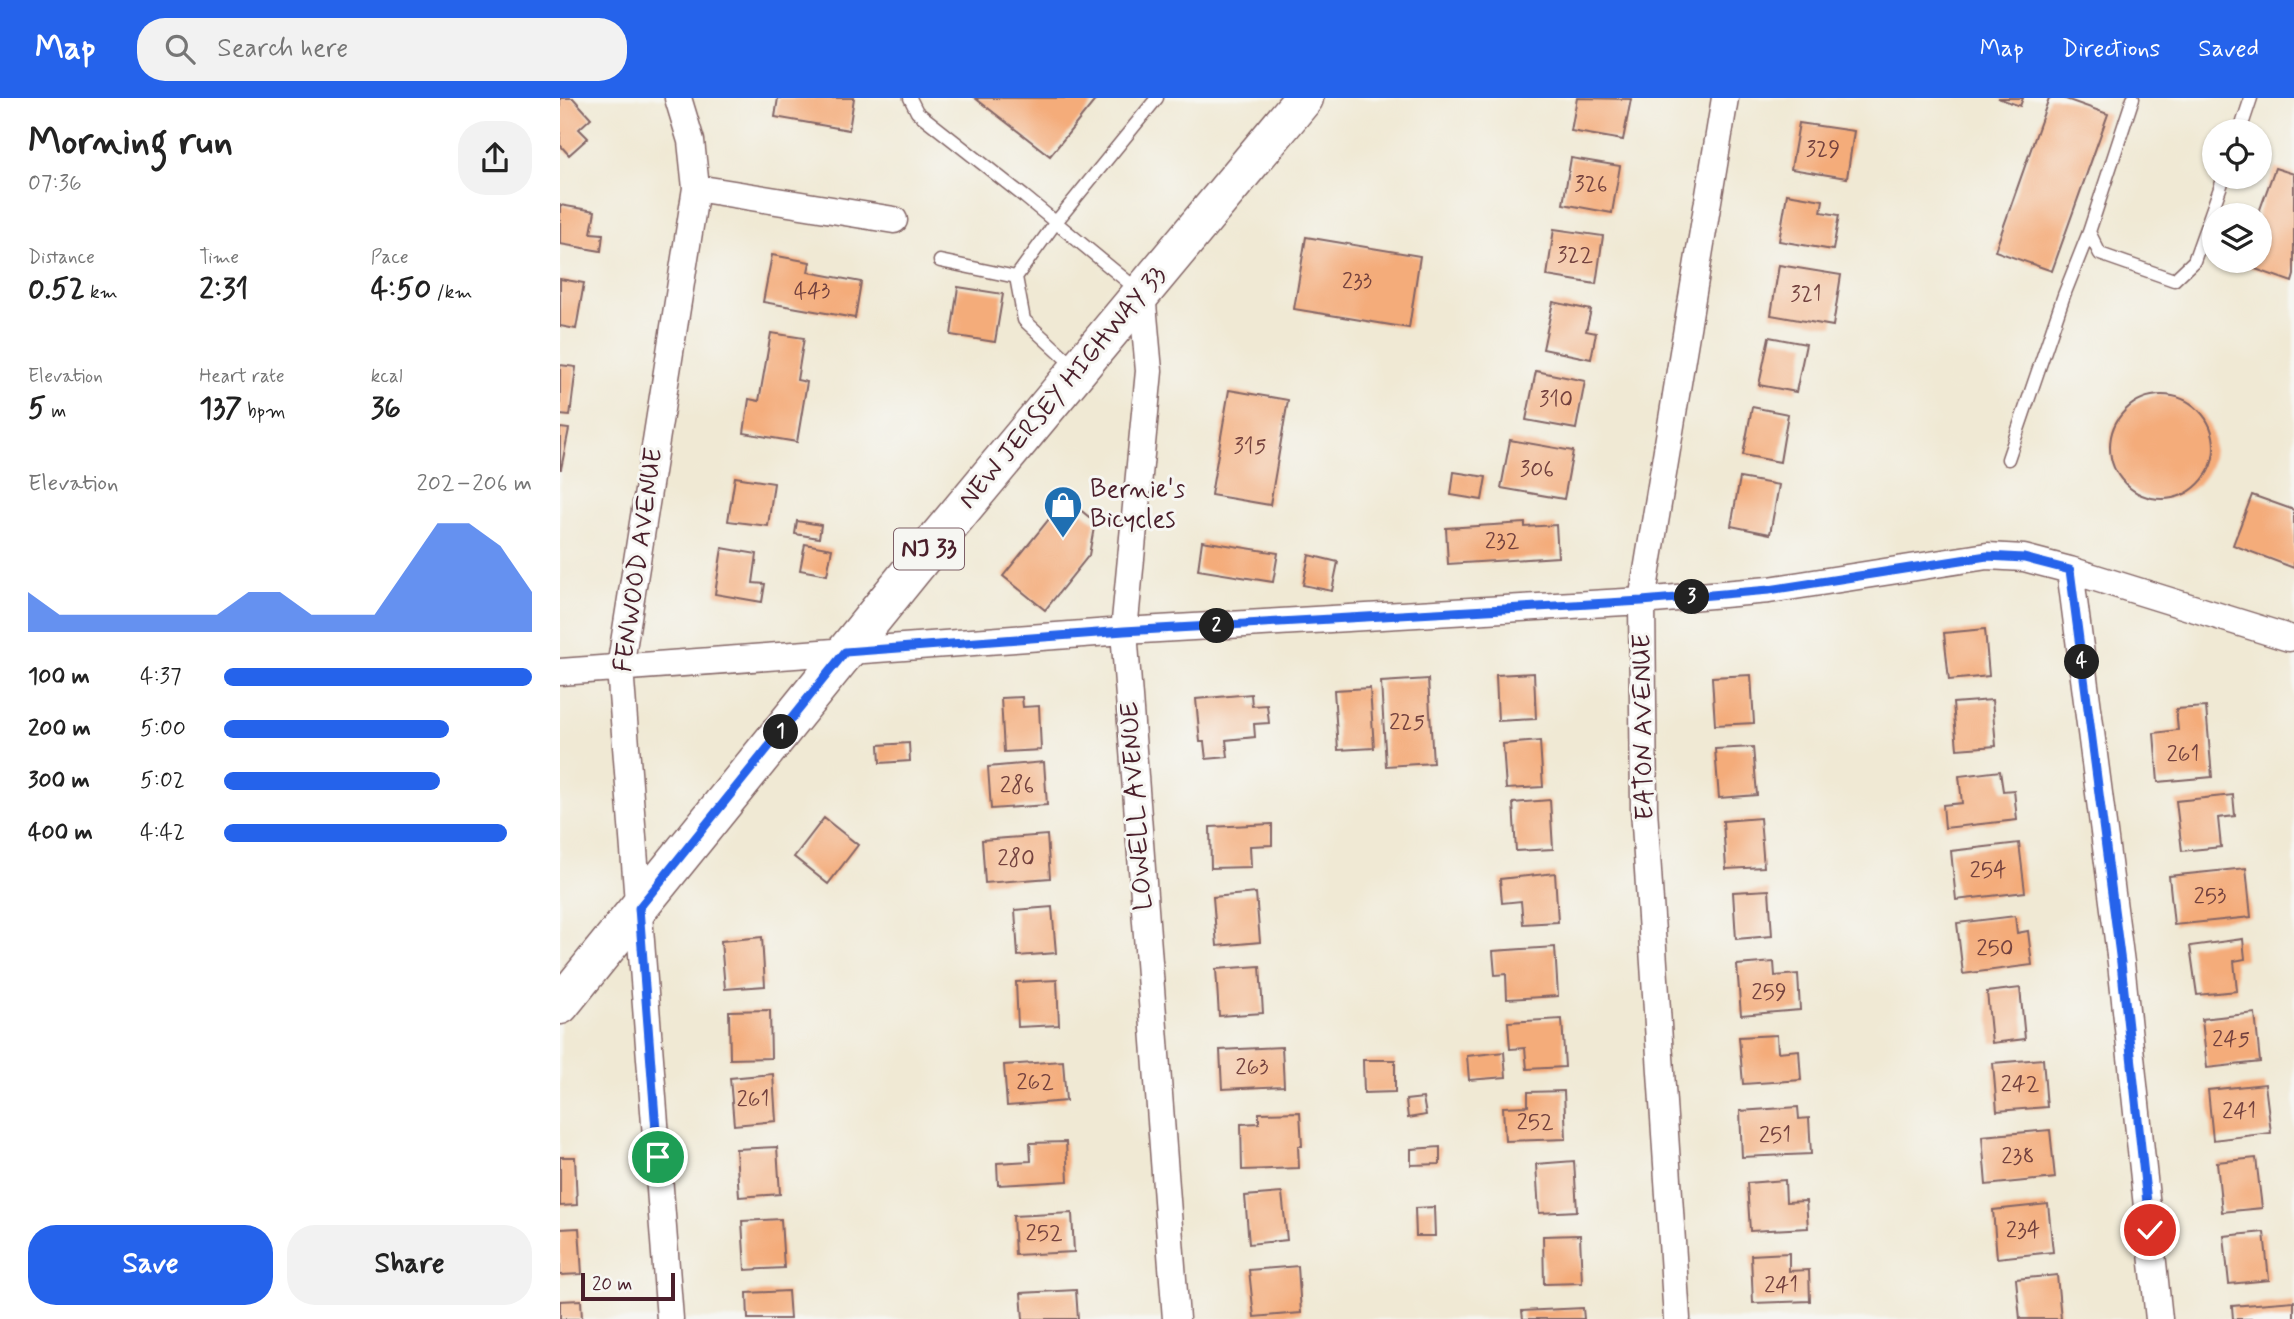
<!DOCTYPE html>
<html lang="en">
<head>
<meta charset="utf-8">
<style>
	:root { --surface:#fff; --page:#f2f2f2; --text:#222; --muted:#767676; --accent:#2563eb }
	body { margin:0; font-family:Mynerve,sans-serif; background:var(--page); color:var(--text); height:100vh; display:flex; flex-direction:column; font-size:26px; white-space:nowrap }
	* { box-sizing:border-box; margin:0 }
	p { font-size:23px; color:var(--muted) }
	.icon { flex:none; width:38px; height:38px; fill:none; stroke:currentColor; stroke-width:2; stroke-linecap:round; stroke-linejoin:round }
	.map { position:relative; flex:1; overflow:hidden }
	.panel { display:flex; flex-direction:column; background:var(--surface); width:560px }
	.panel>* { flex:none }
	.buttons { position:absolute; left:1642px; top:21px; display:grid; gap:14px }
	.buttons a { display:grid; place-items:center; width:70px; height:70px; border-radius:50%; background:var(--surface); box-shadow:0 2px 5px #0004; font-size:35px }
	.scale { position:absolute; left:21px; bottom:18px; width:94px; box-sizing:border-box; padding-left:7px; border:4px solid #4a1f2b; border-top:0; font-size:19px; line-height:24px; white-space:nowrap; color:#4a1f2b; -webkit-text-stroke:5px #f6f6f2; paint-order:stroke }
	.pin { position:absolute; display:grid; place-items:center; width:60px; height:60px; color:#fff; margin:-30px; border:4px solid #fff; border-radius:50%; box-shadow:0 2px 7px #0007 }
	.km { position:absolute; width:35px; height:35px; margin:-18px; border-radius:50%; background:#222; color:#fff; font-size:19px; line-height:35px; text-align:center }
	.round { display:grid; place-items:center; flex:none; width:74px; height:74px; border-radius:28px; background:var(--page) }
	.headline { display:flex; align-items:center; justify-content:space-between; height:119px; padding:0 28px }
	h1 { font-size:38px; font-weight:800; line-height:52px }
	.stats { display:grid; grid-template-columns:repeat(3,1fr); gap:10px; height:119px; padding:7px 28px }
	.stats div { display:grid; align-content:center }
	.stats b { font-size:30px; font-weight:800 }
	.stats small { font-size:19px; font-weight:400 }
	.stats p { font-size:19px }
	.chart { height:196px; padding:14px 28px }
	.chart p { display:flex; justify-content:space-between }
	.chart svg { width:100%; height:126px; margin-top:7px; fill:var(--accent); opacity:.7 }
	.button { display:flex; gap:14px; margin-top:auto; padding:14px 28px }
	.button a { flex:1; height:80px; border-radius:28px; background:var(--accent); color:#fff; font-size:28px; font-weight:800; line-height:80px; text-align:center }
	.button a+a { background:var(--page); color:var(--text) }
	ul { padding:0 28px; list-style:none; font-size:23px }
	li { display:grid; grid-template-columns:112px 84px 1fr; align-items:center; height:52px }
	li i { height:18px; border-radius:9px; background:var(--accent) }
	header { display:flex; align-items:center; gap:42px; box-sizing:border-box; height:98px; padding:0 35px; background:var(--accent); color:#fff }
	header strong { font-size:33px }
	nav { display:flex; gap:38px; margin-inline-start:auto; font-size:24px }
	.search { width:490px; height:63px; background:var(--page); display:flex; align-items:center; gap:18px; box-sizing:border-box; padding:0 24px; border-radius:28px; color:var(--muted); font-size:26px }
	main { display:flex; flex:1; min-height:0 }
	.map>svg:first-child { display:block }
	.building { fill:#f4ac7a }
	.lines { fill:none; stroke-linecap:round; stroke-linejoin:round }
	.lane-casing { stroke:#846666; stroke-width:15 }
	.street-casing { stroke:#846666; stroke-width:29 }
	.primary-casing { stroke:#846666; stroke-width:41 }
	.lane { stroke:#fff; stroke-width:12 }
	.street { stroke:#fff; stroke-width:26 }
	.primary { stroke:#fff; stroke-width:38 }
	.route-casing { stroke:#fff; stroke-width:14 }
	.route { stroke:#2563eb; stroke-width:9 }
	.labels { text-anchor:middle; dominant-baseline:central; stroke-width:6; stroke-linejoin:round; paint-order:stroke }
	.number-label { font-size:23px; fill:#74423f }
	.shield { fill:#f6f6f2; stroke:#7e6067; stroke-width:2 }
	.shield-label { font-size:24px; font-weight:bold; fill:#4a1f2b }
	.street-label { font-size:26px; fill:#4a1f2b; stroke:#f6f6f2 }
	.poi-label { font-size:26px; fill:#4a1f2b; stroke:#f6f6f2; text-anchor:start }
</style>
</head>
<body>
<header>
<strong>Map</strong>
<div class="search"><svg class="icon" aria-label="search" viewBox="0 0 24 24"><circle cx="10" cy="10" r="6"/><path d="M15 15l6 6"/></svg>Search here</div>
<nav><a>Map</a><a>Directions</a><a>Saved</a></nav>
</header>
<main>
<section class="panel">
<div class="headline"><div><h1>Morning run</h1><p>07:36</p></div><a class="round"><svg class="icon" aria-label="share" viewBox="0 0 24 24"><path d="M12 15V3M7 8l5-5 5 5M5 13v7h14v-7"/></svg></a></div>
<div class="stats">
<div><p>Distance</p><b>0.52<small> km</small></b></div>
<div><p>Time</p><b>2:31</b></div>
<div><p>Pace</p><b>4:50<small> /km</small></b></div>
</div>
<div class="stats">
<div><p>Elevation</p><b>5<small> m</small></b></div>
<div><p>Heart rate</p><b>137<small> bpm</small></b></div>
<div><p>kcal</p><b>36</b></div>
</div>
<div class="chart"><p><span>Elevation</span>202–206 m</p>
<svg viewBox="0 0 160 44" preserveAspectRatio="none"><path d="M0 44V30L10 38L20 38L30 38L40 38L50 38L60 38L70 30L80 30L90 38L100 38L110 38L120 22L130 6L140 6L150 14L160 30V44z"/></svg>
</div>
<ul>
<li><b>100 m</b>4:37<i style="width:100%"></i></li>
<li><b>200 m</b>5:00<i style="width:73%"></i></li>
<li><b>300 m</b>5:02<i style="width:70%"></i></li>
<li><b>400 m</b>4:42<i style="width:92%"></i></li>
</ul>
<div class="button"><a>Save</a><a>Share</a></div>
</section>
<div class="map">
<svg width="1734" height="1221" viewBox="0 0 1734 1221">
	<rect width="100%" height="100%" fill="#f6f6f2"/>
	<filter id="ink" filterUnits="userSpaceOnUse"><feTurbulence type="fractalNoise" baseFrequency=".0143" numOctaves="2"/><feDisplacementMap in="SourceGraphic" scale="14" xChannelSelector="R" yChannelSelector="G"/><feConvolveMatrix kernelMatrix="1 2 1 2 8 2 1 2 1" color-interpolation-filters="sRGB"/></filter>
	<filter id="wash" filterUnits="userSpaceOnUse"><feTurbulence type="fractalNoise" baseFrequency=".00686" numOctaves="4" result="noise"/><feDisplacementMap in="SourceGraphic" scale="28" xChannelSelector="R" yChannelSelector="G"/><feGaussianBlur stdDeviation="1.57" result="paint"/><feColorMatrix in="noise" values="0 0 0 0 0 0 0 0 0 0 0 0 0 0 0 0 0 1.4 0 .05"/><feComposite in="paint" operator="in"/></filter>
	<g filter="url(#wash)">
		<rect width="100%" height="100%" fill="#f0e9d4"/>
		<g id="blocks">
			<path class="building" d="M0,0H13L31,20L19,31L28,40L9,57L0,47Z
				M218,0H294L289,32L215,19Z
				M415,0H537L490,58Z
				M1017,0L1071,1L1063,42L1011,33Z
				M1438,0H1463L1460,8Z
				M1489,0H1503L1548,16L1492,173L1435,153Z
				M1239,25L1294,33L1287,80L1231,71Z
				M1011,60L1060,68L1052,115L1003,106Z
				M1715,70L1734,76V177L1732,184L1681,166L1682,163H1699L1698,117Z
				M1227,96L1263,102L1261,114L1279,117L1273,152L1219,143Z
				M0,107L35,113L31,135L43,136L41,153L0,146Z
				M994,131L1043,138L1036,186L987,178Z
				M746,139L860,158L849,230L734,211Z
				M212,157L250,164L248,174L301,184L295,220L203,204Z
				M1219,167L1281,177L1273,228L1211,217Z
				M0,181L24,185L16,231L0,228Z
				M398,189L443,196L435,244L391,237Z
				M993,204L1031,212L1026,233L1036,235L1031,261L983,251Z
				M211,235L244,240L237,282L247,284L237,344L184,335L189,301L199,303Z
				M1209,239L1246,246L1236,294L1199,287Z
				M0,267L16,269L10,318L0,317Z
				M976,273L1025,283L1016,331L966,322Z
				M669,292L728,302L710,407L651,397Z
				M1550 349a52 52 0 1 1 104 0a52 52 0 1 1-104 0Z
				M1192,309L1228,316L1220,364L1183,357Z
				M0,330L9,331L1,371H0Z
				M950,342L1013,353L1004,401L941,390Z
				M894,374L926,379L922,402L891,397Z
				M175,379L214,385L208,428L168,423Z
				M1180,380L1219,387L1210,436L1171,428Z
				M1692,397L1734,412V470L1673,447Z
				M506,400L535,424L529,457L485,512L443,478Z
				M237,423L261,427L259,440L235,436Z
				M965,425V429L996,427L998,459L888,466L886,430Z
				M642,443L718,455L713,484L638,472Z
				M245,446L272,451L267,477L240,472Z
				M162,450L197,456L193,485L205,486L202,504L155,496Z
				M749,457L778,464L772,493L743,487Z
				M1425,531L1429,578L1389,582L1384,535Z
				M974,575L976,621L938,623L936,577Z
				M1191,577L1194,625L1155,627L1152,579Z
				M868,581L873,665L826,668L821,584Z
				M810,590L814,650L778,652L774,592Z
				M691,596L692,608L707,607L709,625L694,626L695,639L666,642L668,659L646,661L644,644H640L636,601Z
				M462,599L463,609L479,608L481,652L444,654L441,600Z
				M1432,602L1436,648L1397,651L1393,605Z
				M1646,609L1652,679L1598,684L1594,635L1618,632L1616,611Z
				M980,643L983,689L946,691L943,646Z
				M349,645L350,663L320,665L319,647Z
				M1193,649L1197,697L1159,700L1155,651Z
				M484,664L487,707L431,711L428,669Z
				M1440,673L1443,693L1454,692L1457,722L1385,730L1383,707L1402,705L1399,678Z
				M1673,697L1675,718L1658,720L1661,749L1622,753L1616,703Z
				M990,702L993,751L956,753L953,705Z
				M264,720L298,747L268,786L234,759Z
				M1200,720L1204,769L1166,771L1163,723Z
				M712,726V747L690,748L691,769L651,770L650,729Z
				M487,737L490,780L425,785L422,742Z
				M1459,745L1465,794L1396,802L1391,753Z
				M1686,770L1691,819L1614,827L1609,778Z
				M995,775L998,824L963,826L961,803L942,805L940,781Z
				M1209,792L1212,838L1176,841L1173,794Z
				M696,795L700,844L657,848L653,799Z
				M492,809L496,855L458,858L455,812Z
				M1455,818L1457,835L1468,833L1472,867L1403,876L1397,825Z
				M202,839L205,888L165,891L161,843Z
				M1683,841L1685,861L1674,863L1677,893L1637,897L1630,848Z
				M995,849L998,898L947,901L946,876L935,877L933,853Z
				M1214,864L1215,878L1238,876L1240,912L1181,917L1177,867Z
				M700,868L703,915L659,918L656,871Z
				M497,882L499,927L458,929L456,884Z
				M1460,890L1465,941L1432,945L1427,894Z
				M210,912L211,960L170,961L169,913Z
				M1695,915L1700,964L1647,970L1642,921Z
				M1002,921L1005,969L967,971L965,950L950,951L948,924Z
				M1217,937L1218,954L1239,952L1241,982L1183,986L1179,939Z
				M722,949L724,988L662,991L660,952Z
				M944,954L946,979L909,982L907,958Z
				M1483,961L1487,1009L1437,1013L1433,965Z
				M803,962H835V994L804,995Z
				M503,963L506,1003L447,1008L444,967Z
				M213,976L216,1023L174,1027L170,980Z
				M1705,986L1711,1035L1653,1042L1648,992Z
				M1004,993L1006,1041L945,1043L943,1009L968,1008V994Z
				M863,1000L866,1017L848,1020L846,1002Z
				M1238,1009L1239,1021L1249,1020L1251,1056L1182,1059L1180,1013Z
				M740,1014L742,1048H738L739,1070L682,1072L681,1026L699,1025V1015Z
				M1490,1032L1495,1080L1426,1087L1422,1038Z
				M506,1044L508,1083L438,1087L437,1065L471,1063L470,1045Z
				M217,1049L220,1096L179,1099L176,1051Z
				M880,1049V1066L851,1067V1051Z
				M0,1059H15L17,1107L0,1108Z
				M1696,1060L1702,1110L1662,1114L1657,1064Z
				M1014,1063L1017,1113L979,1115L976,1066Z
				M1225,1082L1226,1104L1246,1103L1248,1130L1190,1133L1187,1085Z
				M722,1095L727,1142L689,1146L685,1098Z
				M1488,1106L1493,1154L1437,1160L1433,1112Z
				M874,1109L875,1138H856L855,1110Z
				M512,1115L514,1154L455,1157L453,1118Z
				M221,1121L224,1170L185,1172L182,1123Z
				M19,1130L22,1176L0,1177V1131Z
				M1704,1134L1709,1182L1669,1186L1664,1138Z
				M1020,1137L1022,1185L984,1186L983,1138Z
				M1229,1155V1173L1249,1172L1250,1203L1193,1205L1191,1157Z
				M738,1168L741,1215L694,1219L689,1172Z
				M1497,1177L1501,1221H1460L1456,1181Z
				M516,1192L518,1221H463L461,1195Z
				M228,1193L230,1221H188L187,1195Z
				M21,1202L22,1221H0V1203Z
				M1734,1203V1221H1673L1672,1208Z
				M1023,1210L1024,1221H963L962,1213Z"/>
		</g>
	</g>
	<g filter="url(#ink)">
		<use href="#blocks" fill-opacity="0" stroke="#846666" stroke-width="2"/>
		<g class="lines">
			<g class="lane-casing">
				<path id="lane" d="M350,0L357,14L465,99L579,193
					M1573,0L1529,134L1540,156L1614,182L1634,163L1664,79
					M1680,33L1691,0
					M380,163L456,179
					M516,270L464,222L456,179L496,124L597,0
					M1448,361L1504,197L1529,134"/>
			</g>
			<g class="street-casing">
				<path id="street" d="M136,90L334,122
					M582,195L589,273L564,533L616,1221
					M1510,472L1561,865L1599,1221
					M0,574L564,533L1082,503L1209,492L1427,458L1464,460L1510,472L1729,540
					M110,1221L60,570L136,90L131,43L118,0
					M1117,1221L1084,711L1082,503L1165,0"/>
			</g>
			<g class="primary-casing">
				<path id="primary" d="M0,907L368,452L744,0"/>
			</g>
			<use href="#lane" class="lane"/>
			<use href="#street" class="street"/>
			<use href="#primary" class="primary"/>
		</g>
	</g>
	<g class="lines" filter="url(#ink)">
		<g class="route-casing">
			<path id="route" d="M98,1059L79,810L285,554L564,533L1082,503L1209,492L1427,458L1464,460L1510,472L1561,865L1590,1132"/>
		</g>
		<use href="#route" class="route"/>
	</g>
	<defs>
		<g id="shop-pin" transform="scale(2.0125)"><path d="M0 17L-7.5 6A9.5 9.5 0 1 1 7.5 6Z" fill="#1f6fb2" stroke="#f6f6f2"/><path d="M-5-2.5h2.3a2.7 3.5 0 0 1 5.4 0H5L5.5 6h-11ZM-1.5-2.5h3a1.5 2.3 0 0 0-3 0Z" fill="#fff"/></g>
	</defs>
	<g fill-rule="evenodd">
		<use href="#shop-pin" x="503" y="407"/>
	</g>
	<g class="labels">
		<g class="number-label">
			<text x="1263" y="52">329</text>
			<text x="1031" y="87">326</text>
			<text x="1015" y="158">322</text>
			<text x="797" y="184">233</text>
			<text x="252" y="194">443</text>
			<text x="1246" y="197">321</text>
			<text x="996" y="302">310</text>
			<text x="690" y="349">315</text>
			<text x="977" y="372">306</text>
			<text x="942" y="444">232</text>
			<text x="847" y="625">225</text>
			<text x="1623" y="657">261</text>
			<text x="457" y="688">286</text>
			<text x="456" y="761">280</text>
			<text x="1428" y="773">254</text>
			<text x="1650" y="799">253</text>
			<text x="1435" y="851">250</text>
			<text x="1209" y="895">259</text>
			<text x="1671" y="942">245</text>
			<text x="692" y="970">263</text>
			<text x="475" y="985">262</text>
			<text x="1460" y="987">242</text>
			<text x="193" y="1002">261</text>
			<text x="1679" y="1014">241</text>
			<text x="975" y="1025">252</text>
			<text x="1215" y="1038">251</text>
			<text x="1458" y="1059">238</text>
			<text x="1463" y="1133">234</text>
			<text x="484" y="1136">252</text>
			<text x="1221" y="1188">241</text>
		</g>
		<rect class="shield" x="334" y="430.5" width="70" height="41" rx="5"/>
		<g class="shield-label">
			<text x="369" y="451">NJ 33</text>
		</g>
		<g class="street-label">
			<text transform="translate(503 290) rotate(-50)">NEW JERSEY HIGHWAY 33</text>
			<text transform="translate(79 462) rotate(-82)">FENWOOD AVENUE</text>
			<text transform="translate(1084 629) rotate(-91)">EATON AVENUE</text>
			<text transform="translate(577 708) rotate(-94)">LOWELL AVENUE</text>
		</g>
		<g class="poi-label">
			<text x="530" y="392">Bernie's<tspan x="530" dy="30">Bicycles</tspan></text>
		</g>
	</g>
</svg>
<div class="buttons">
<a><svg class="icon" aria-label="locate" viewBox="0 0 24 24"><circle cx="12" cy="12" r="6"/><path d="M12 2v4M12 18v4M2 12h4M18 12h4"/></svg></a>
<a><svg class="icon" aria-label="layers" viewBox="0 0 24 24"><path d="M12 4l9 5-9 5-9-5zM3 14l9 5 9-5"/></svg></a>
</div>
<div class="scale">20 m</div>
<div class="pin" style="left:98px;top:1059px;background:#1e9e55"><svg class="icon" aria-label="arrive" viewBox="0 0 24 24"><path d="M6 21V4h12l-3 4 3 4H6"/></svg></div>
<div class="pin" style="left:1590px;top:1132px;background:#d93025"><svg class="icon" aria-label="check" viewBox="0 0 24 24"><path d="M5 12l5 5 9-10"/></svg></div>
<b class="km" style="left:221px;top:634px">1</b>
<b class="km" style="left:657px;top:528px">2</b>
<b class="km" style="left:1132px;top:499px">3</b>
<b class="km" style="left:1522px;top:564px">4</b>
</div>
</main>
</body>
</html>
